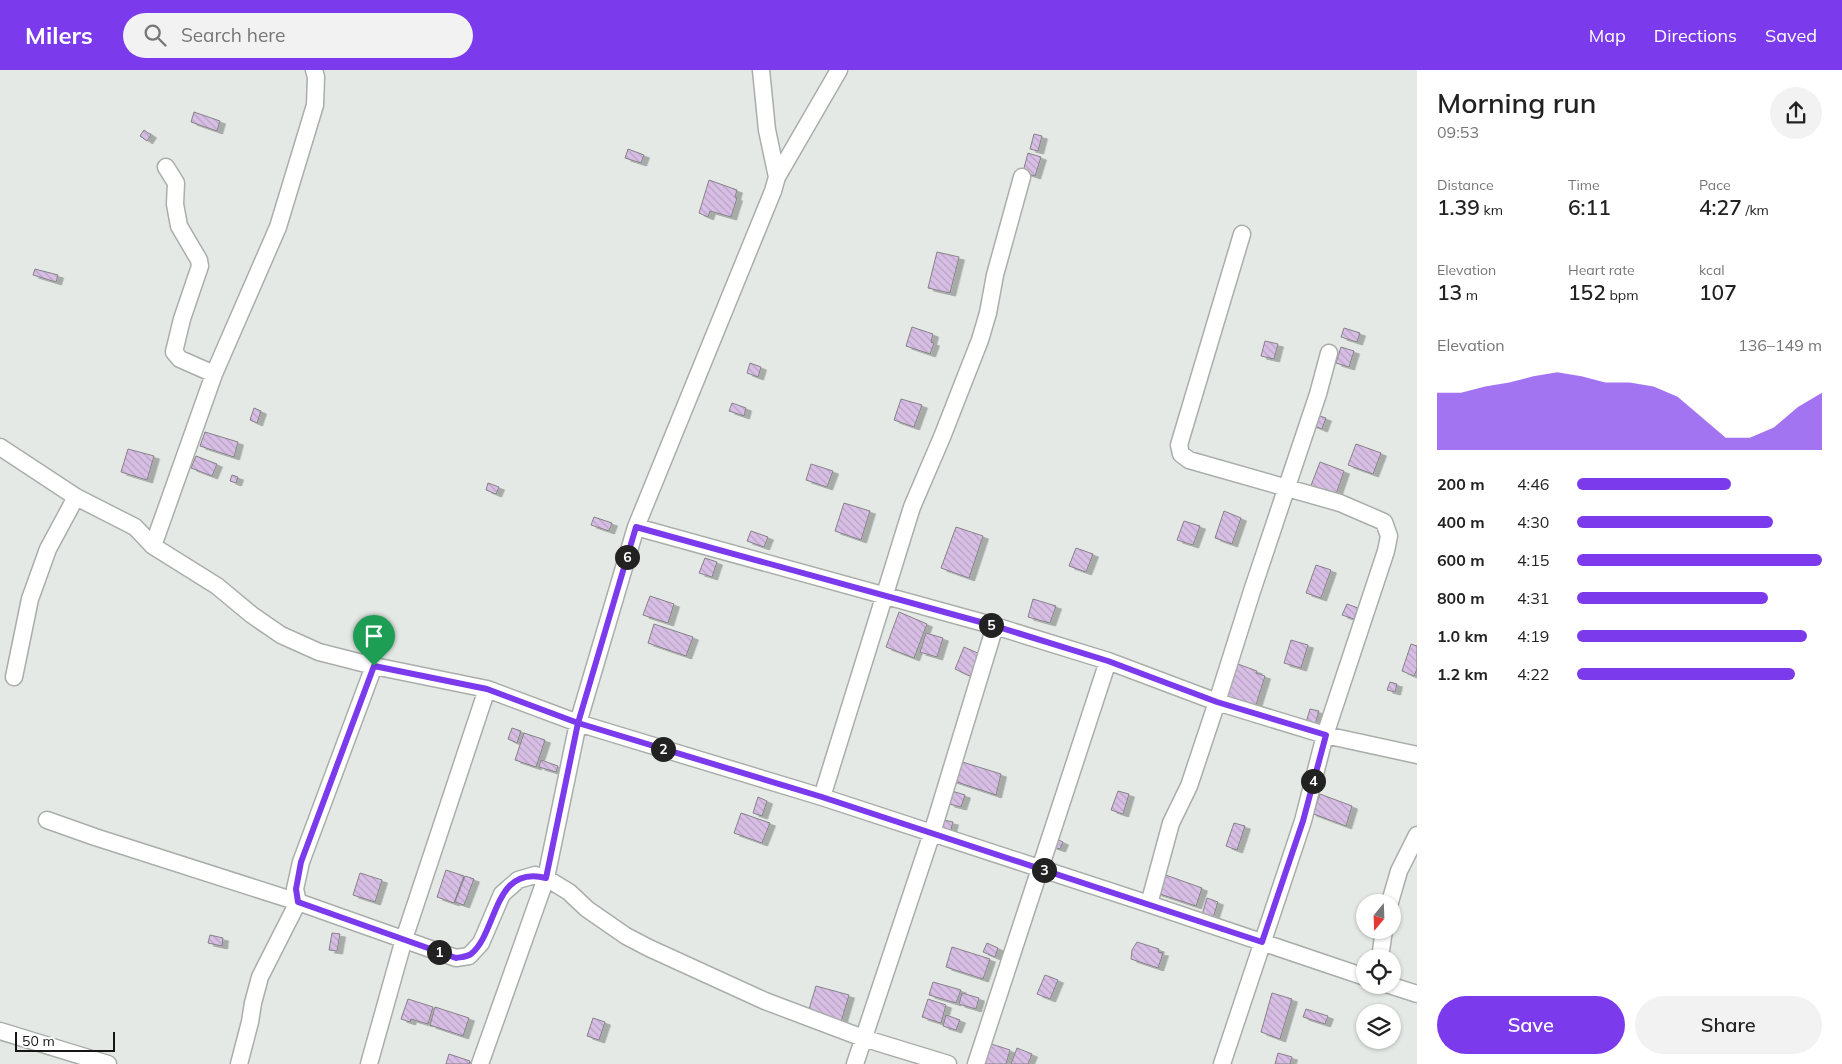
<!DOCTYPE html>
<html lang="en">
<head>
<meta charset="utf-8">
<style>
	:root { --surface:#fff; --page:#f2f2f2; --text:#222; --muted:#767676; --accent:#7c3aed }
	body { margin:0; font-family:Mulish,sans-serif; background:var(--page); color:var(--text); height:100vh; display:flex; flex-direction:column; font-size:19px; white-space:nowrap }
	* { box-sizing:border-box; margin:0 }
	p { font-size:16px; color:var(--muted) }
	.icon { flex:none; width:28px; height:28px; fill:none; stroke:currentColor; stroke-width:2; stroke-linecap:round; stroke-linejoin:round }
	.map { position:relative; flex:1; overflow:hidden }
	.sheet { display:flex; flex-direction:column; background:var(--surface); width:425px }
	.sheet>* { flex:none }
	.needle { width:32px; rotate:199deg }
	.controls { position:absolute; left:1356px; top:824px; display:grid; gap:10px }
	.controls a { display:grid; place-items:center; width:45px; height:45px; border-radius:50%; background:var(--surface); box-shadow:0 1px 4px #0004; font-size:25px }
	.scale { position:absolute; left:15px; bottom:12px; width:100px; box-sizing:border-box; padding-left:5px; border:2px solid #151615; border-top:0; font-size:14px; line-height:18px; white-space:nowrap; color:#151615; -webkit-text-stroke:4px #fff; paint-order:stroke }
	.pin { position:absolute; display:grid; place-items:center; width:42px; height:42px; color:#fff; margin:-51px -21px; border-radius:50% 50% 50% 0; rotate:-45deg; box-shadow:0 0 5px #0007 }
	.pin .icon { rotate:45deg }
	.km { position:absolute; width:25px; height:25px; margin:-12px; border-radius:50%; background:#222; color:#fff; font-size:14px; line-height:25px; text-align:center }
	.round { display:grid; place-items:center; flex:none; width:52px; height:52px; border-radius:26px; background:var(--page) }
	.head { display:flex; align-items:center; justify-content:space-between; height:85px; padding:0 20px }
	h1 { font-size:28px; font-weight:600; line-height:38px }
	.stats { display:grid; grid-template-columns:repeat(3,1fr); gap:8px; height:85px; padding:5px 20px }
	.stats div { display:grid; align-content:center }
	.stats b { font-size:21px; font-weight:600 }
	.stats small { font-size:14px; font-weight:400 }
	.stats p { font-size:14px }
	.chart { height:140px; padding:10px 20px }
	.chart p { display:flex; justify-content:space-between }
	.chart svg { width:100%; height:90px; margin-top:5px; fill:var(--accent); opacity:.7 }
	.cta { display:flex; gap:10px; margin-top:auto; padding:10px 20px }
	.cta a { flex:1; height:58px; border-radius:30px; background:var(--accent); color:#fff; font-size:20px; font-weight:600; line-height:58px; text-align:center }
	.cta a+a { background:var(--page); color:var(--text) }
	ul { padding:0 20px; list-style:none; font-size:16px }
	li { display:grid; grid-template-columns:80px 60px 1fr; align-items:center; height:38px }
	li i { height:12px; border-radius:6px; background:var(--accent) }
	header { display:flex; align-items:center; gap:30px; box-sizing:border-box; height:70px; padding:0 25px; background:var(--accent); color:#fff }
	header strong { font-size:24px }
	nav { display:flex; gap:28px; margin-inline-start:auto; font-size:18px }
	.search { width:350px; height:45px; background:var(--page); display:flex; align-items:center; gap:12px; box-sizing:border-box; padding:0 18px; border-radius:28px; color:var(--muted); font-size:19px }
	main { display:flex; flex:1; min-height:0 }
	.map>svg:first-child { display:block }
	.building { fill:url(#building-back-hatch); stroke:#858287; filter:url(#shadow) }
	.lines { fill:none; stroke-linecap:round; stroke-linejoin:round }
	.minor-casing { stroke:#a9aeaa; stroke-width:19 }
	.minor { stroke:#fff; stroke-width:16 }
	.route-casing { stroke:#fff; stroke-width:10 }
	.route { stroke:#7c3aed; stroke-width:6 }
</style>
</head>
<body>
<header>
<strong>Milers</strong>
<div class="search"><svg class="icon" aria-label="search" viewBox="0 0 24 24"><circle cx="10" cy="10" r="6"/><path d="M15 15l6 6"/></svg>Search here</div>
<nav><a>Map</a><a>Directions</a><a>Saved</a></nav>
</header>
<main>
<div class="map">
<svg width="1417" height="994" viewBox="0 0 1417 994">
	<defs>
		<pattern id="building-back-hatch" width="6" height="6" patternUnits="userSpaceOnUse" patternTransform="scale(1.25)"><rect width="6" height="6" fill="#d8bee5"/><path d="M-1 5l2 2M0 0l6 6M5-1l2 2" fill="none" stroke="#b8a3c4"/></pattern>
		<filter id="shadow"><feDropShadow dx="5.5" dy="3" stdDeviation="0" flood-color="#0004"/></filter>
	</defs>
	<rect width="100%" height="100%" fill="#e4e9e5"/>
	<path class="building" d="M194,42L220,51L217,61L191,52Z
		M144,60L151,65L147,71L140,66Z
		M1034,64L1042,66L1038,81L1030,79Z
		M628,79L644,85L641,93L625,88Z
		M1028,83L1041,87L1035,106L1023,102Z
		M709,110L737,120L735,127L737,128L731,147L710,141L708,147L699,143Z
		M937,182L959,187L950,223L928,218Z
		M35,199L58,205L56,212L33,205Z
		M912,257L933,264L931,272L934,273L930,284L906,276Z
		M1344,258L1360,263L1357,272L1341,267Z
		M1265,271L1278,274L1274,289L1261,286Z
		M1341,277L1354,281L1349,297L1336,293Z
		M750,293L761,297L758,307L747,303Z
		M901,329L922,335L914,357L894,350Z
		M732,333L746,338L744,346L729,341Z
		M254,338L261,341L257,353L250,350Z
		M1310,343L1326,348L1322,359L1307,353Z
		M205,362L238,372L234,387L200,376Z
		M1356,374L1381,383L1373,404L1348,395Z
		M128,379L154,386L147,410L121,402Z
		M196,386L217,394L212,406L191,398Z
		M1320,392L1344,401L1335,427L1310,418Z
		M811,394L833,401L827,417L806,410Z
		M232,405L238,407L236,413L230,411Z
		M488,413L499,417L496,424L486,420Z
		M844,433L870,441L861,470L835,461Z
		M1224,441L1241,448L1232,474L1215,468Z
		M594,447L612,453L609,461L591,455Z
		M1184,451L1200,456L1193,475L1177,470Z
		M956,457L983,466L969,508L941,498Z
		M751,461L768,467L764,477L747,471Z
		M1076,478L1093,484L1086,502L1069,496Z
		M705,488L717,492L712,507L699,503Z
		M1316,495L1331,500L1321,528L1306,523Z
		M650,526L674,534L668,553L643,545Z
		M1033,529L1056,536L1050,553L1028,547Z
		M1347,534L1358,538L1354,549L1342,545Z
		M899,542L927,554L914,588L886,577Z
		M654,554L693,567L686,586L648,573Z
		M926,563L943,568L937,587L920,582Z
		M1291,570L1308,575L1301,598L1284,593Z
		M1411,574L1417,576V599L1414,606L1402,601Z
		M964,577L980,584L970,606L955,599Z
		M1235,593L1257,601L1256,603L1265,606L1255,638L1222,629Z
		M1390,612L1397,614L1395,622L1387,620Z
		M1310,639L1319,641L1314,658L1305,656Z
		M512,658L521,661L517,673L508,669Z
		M524,663L545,670L536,697L515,690Z
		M541,690L558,696L556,702L539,697Z
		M956,690L1001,704L996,725L951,710Z
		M952,721L965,725L961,737L949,734Z
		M1118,721L1129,724L1123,744L1111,740Z
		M1320,724L1352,736L1346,756L1311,743L1313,735L1316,736Z
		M758,727L767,731L762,746L753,743Z
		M741,743L770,753L762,773L734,763Z
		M935,748L953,752L950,763L933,759Z
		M1234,753L1245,756L1237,780L1226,776Z
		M1054,768L1063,772L1060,779L1051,776Z
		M446,800L464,806L454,833L437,827Z
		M360,803L382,810L375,832L353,825Z
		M1160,803L1202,818L1196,836L1154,822Z
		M465,806L474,809L464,835L455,832Z
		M1207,828L1218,832L1212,851L1201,848Z
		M332,863L340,864L337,881L329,880Z
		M210,865L223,868L222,876L208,873Z
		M1137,872L1159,879L1158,882L1163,883L1158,898L1131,889L1132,880Z
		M987,873L998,878L995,887L983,882Z
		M952,877L990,889L983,909L946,897Z
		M1045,905L1058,910L1050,929L1037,924Z
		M933,912L961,920L956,933L929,925Z
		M816,916L849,925L839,959L806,949Z
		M962,923L979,928L976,939L959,934Z
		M1272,923L1292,929L1280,969L1261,962Z
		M408,929L433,937L428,954L411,949L410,952L401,949Z
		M928,929L946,935L941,953L922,947Z
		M435,937L469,948L463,966L430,955Z
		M1306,939L1328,946L1325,954L1303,947Z
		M946,945L960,950L956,960L943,956Z
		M593,948L605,952L599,970L587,966Z
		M985,972L1010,980L1006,994H984Z
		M1017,978L1032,984L1028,994H1011Z
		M1278,983L1292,987L1290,994H1275Z
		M449,984L470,991L469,994H446Z"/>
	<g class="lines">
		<g class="minor-casing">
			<path id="minor" d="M166,97L176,113L175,134L179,156L199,190L200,196L182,249L174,282L180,289L214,304
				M777,107L839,0
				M0,377L76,427L135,457L153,476L217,516L252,545L281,565L319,582L374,596L487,619L578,653L822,727L1149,834L1365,907
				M636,457L995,556L1108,591L1217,632L1325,665L1417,685
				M153,476L214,304L278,157L315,35L316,7L314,0
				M14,607L30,529L48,479L76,427
				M822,727L912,437L942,367L980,270L988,243L995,205L1022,107
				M47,750L95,767L298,832L295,819L301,792L374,596
				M1390,832L1399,801L1417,765
				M1149,834L1171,753L1189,716L1217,632L1252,521L1318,324L1329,283
				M1380,888L1384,860
				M1389,915L1417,924
				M0,961L108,994
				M239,994L250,952L253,933L260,907L298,832L456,888L469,886L481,873L502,824L518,810L535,805L546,808L569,822L587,839L626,866L649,878L765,931L863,968L948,994
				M369,994L404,869L487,619
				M480,994L546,808L578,653L636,457L773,121L777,107L767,60L761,0
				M855,994L932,763L995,556
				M976,994L1108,591
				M1222,994L1303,751L1325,665L1386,481L1389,466L1384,452L1340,433L1189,390L1181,384L1179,375L1242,164"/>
		</g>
		<use href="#minor" class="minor"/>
	</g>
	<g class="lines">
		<g class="route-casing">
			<path id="route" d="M374,596L301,792L296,819L298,832L456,888C461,887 467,887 471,884C498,862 493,794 546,808L578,653L822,727L1262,872L1303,751L1326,665L1217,632L1108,591L995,556L636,457L578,653L487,619L374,596"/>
		</g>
		<use href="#route" class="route"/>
	</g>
</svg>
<div class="controls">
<a><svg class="needle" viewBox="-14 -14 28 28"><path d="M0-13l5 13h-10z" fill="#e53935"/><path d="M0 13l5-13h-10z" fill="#767676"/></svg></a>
<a><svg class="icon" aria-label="locate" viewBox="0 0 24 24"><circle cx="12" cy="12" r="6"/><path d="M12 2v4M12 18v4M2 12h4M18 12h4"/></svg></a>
<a><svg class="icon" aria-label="layers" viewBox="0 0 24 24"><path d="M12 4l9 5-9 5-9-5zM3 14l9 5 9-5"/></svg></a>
</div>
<div class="scale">50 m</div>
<div class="pin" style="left:374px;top:596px;background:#1e9e55"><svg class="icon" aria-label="arrive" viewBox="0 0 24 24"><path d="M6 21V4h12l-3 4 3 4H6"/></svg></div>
<b class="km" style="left:439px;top:882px">1</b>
<b class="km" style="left:663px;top:679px">2</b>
<b class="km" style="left:1044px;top:800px">3</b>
<b class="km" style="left:1313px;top:711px">4</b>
<b class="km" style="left:991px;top:555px">5</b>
<b class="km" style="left:627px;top:487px">6</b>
</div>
<section class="sheet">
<div class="head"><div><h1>Morning run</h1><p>09:53</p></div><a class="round"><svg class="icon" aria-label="share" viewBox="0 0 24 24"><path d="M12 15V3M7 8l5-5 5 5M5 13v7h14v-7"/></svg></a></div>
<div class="stats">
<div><p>Distance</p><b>1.39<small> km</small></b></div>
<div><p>Time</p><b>6:11</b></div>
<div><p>Pace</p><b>4:27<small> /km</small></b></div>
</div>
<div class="stats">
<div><p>Elevation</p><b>13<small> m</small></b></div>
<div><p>Heart rate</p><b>152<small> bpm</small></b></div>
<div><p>kcal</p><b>107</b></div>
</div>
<div class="chart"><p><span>Elevation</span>136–149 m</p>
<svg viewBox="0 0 160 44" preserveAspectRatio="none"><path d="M0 44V16L10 16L20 13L30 11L40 8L50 6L60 8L70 11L80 11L90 13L100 18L110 28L120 38L130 38L140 33L150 23L160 16V44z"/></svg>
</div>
<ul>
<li><b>200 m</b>4:46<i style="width:63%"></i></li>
<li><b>400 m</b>4:30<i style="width:80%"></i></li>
<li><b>600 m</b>4:15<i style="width:100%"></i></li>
<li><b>800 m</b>4:31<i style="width:78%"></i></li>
<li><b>1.0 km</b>4:19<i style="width:94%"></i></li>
<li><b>1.2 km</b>4:22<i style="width:89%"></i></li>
</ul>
<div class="cta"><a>Save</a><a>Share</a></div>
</section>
</main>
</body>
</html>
